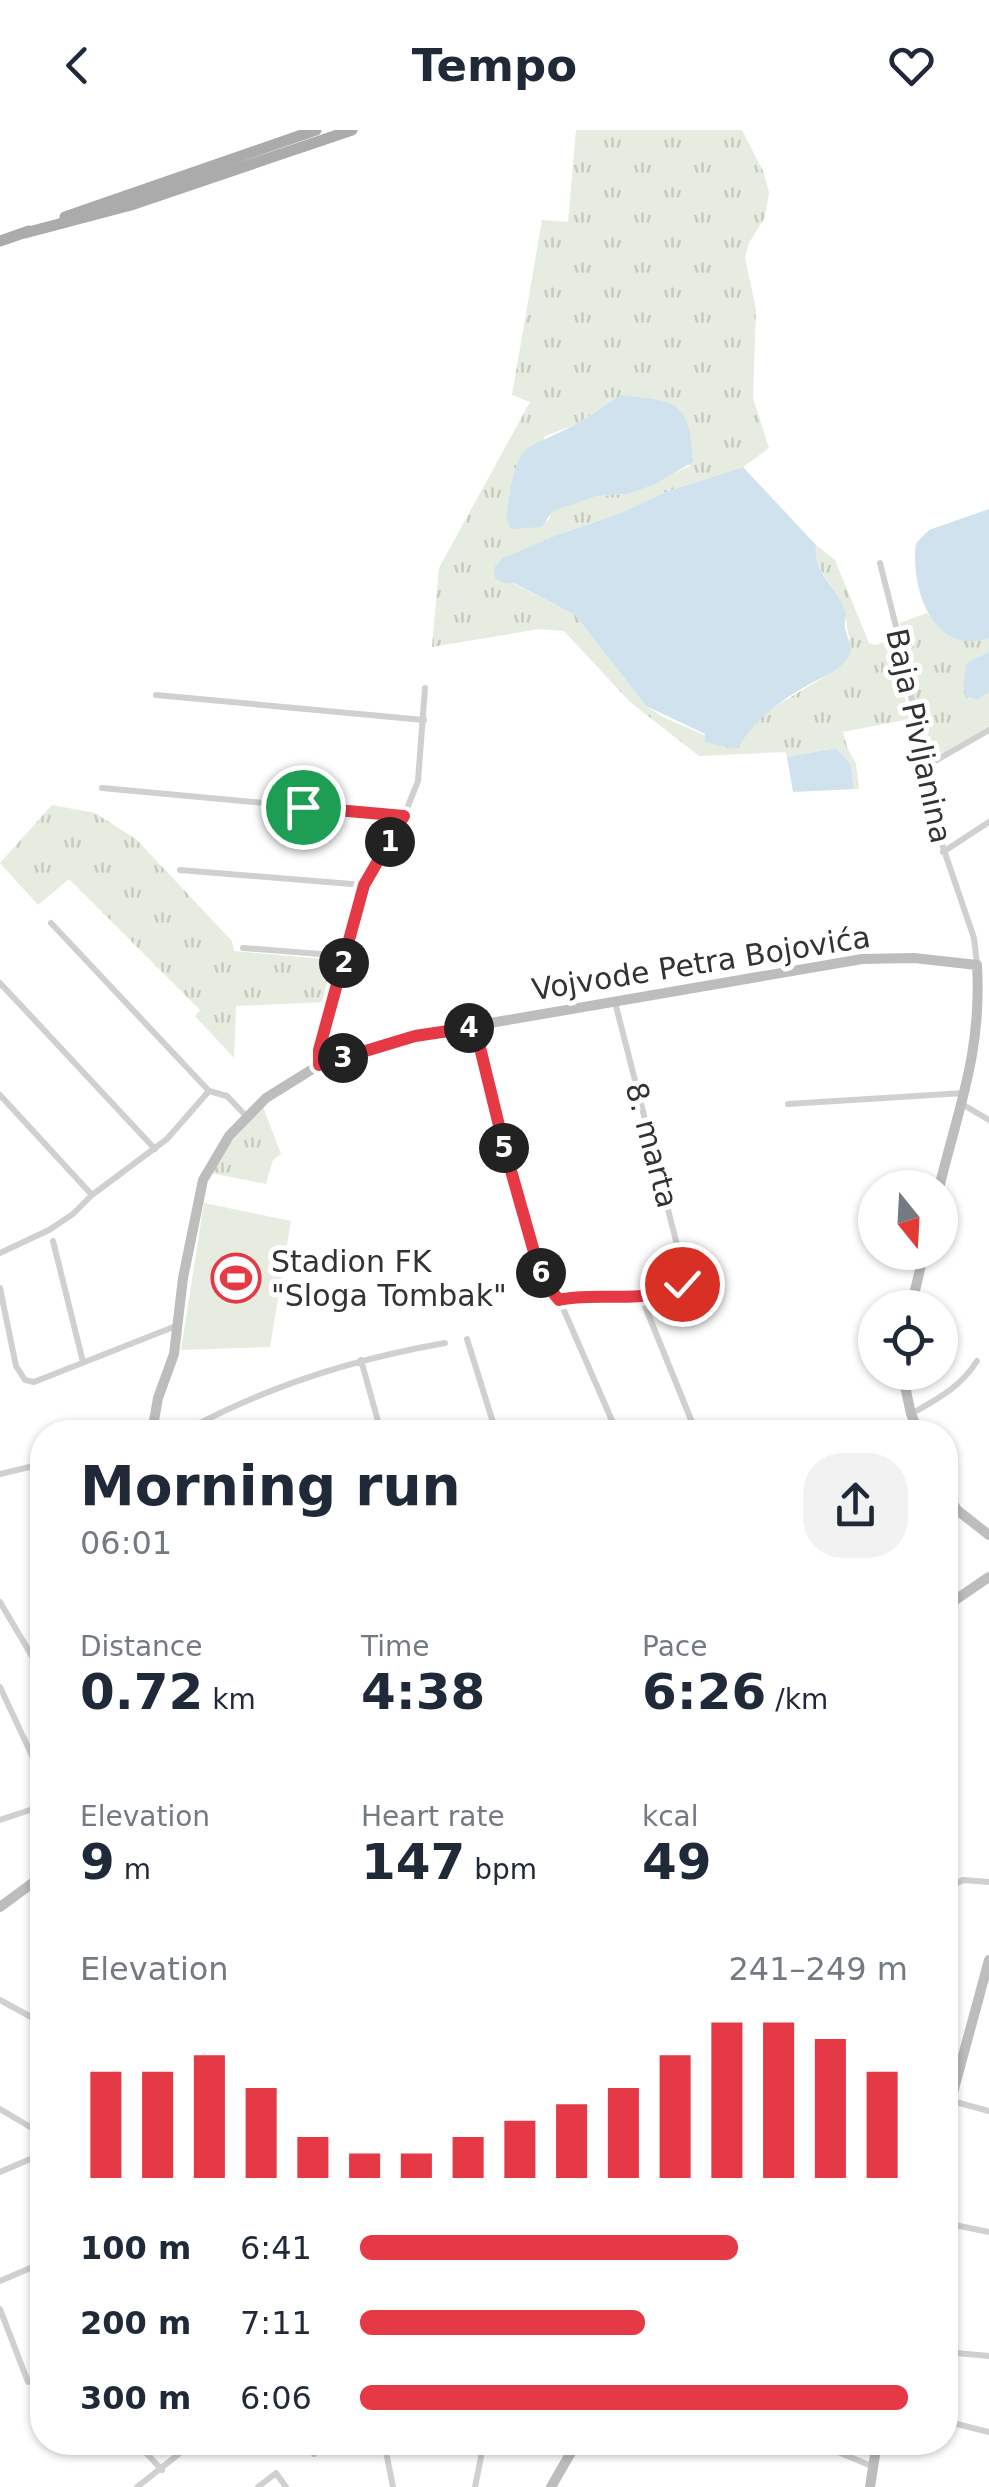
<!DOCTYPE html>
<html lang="en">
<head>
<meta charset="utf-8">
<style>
	:root { --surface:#fff; --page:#f2f2f3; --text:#1f2937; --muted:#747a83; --accent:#e63946 }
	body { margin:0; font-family:"DejaVu Sans",sans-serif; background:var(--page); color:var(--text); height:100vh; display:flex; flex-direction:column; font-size:38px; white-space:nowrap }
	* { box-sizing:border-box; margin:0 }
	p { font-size:32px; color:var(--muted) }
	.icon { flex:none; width:55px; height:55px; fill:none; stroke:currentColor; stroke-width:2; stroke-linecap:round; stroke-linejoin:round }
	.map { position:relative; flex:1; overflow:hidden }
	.side { position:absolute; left:30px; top:1290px; width:928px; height:1035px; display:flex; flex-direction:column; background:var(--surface); border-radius:40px; box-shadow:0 2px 8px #0004 }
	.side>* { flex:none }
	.needle { width:65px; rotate:162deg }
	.tools { position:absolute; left:858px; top:1040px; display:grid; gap:20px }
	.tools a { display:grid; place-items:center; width:100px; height:100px; border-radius:50%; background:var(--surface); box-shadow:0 2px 8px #0004; font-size:50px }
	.pin { position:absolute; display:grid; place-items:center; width:85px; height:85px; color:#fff; margin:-42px; border:5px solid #fff; border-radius:50%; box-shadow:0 2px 10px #0007 }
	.km { position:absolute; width:50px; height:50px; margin:-25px; border-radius:50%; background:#222; color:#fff; font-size:28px; line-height:50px; text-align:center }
	.round { display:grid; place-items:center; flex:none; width:105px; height:105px; border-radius:40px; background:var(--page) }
	.headline { display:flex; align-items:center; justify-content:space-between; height:170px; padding:0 50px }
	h1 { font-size:55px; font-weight:700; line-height:75px }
	.stats { display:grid; grid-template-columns:repeat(3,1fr); gap:15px; height:170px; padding:10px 50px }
	.stats div { display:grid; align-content:center }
	.stats b { font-size:50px; font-weight:700 }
	.stats small { font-size:28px; font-weight:400 }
	.stats p { font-size:28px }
	.chart { height:280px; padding:20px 50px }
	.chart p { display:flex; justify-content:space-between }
	.chart svg { width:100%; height:180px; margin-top:10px; stroke:var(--accent); stroke-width:6 }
	ul { padding:0 50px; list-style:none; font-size:32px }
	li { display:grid; grid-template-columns:160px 120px 1fr; align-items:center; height:75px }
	li i { height:25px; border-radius:12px; background:var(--accent) }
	header { display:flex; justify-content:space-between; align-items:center; height:130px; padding:0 50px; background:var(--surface); font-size:45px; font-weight:700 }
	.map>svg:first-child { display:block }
	.grass { fill:url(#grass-tufts); fill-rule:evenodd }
	.green { fill:#e6ecdf }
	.water { fill:#cfe2ee }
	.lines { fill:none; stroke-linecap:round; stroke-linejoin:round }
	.street { stroke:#d0d0d0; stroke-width:6 }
	.secondary { stroke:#bdbdbd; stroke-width:10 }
	.primary { stroke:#ababab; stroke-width:11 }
	.route-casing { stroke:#fff; stroke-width:20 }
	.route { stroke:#e63946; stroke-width:12 }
	.labels { text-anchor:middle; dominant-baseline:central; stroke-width:10; stroke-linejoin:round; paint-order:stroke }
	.street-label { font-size:30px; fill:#333; stroke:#fff }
	.poi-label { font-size:30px; fill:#333; stroke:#fff; text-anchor:start }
</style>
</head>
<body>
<header><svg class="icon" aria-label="back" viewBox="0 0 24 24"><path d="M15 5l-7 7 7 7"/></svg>Tempo<svg class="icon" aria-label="heart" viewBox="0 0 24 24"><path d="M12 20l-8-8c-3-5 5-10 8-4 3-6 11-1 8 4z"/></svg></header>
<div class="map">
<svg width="989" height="2357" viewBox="0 0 989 2357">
	<defs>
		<pattern id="grass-tufts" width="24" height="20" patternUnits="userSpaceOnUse" patternTransform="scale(2.5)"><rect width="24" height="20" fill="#e6ecdf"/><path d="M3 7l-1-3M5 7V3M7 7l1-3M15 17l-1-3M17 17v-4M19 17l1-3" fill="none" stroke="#c6cbc0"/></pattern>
	</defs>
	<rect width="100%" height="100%" fill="#fff"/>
	<path class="grass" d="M576,0H742L763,41L769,62L765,87L749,113L745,127L756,180L753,268L769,318L743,337L668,361L618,384L560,404L534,417L506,454L513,453L575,485L646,576L663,587L736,619L752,594L771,579L829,544L850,508C846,499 847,493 845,484C840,458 814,446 816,415L835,430L869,513L875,515L894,509L909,589L843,602L847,617L856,634L859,659H854L851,635L836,618L787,627L785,622L699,626L630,572L564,501L539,499L432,517L439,438L530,272L512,265L542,90L568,92ZM615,269L690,336L628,364L597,366L552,381L548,391L506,381L545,306L577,294Z
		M927,483C946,503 960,518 989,508V521C968,531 958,543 967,567L978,570L989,562V597L925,633L900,493Z
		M52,675L95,683L136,709L232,811L234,821L334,830L336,833L325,872L236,876L234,928L195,886L200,880L69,749L38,775L0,733Z
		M263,977L281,1024L273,1030L266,1054L211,1043L230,1013Z"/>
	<path class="green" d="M204,1073L291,1091L270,1217L181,1220Z"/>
	<path class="water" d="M622,265C680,272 689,271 693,332L655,354L628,364L597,366L553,381L541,397L511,399C504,387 507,382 509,369C519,307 527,321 576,294C592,286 606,273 622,265Z
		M743,337L816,415C814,446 837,456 845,481C847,487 844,492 845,498C847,506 850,513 851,522C841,541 826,545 808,555C778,572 754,590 737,619L705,612V604L646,576L575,485L514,453L506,454L495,448L494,438L503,428L560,404L618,384L668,361Z
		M989,379V508C933,527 910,458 916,413L929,400Z
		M989,521V562L978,570L967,567L963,556L966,534Z
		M836,618L851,635L854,659L793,662L787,627Z"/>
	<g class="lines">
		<path class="street" d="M880,433L906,536L930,679L974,808L977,834
			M156,565L424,590
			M921,639L989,600
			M102,658L404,686
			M943,722L989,692
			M180,740L364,755
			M51,793L209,961
			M243,818L346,826
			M0,853L155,1019
			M475,897L538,1136L546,1154L559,1169L617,1302
			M319,935V919L364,755L404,686L418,651L425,558
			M0,965L92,1065
			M788,974L964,963
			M962,974L989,990
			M53,1111L83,1232
			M0,1123L49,1100L73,1084L92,1065L167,1009L209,961L227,966L247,987
			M0,1158L16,1236L25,1250L34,1252L176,1196
			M640,1164L696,1302
			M559,1169L671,1160L682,1154L685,1146L615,872
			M467,1209L496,1302
			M361,1230L381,1302
			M911,1284C937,1269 960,1258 977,1231
			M183,1302C265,1257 353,1229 445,1213
			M590,1302L613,1294
			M0,1344L42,1334
			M0,1472L42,1543
			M0,1557L42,1647
			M0,1690L42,1676
			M945,1759L963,1750L989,1752
			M0,1870L42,1893
			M945,1969L989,1981
			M0,1979L42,2004
			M0,2042L42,2024
			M945,2093L989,2102
			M0,2151L42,2133
			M0,2179L28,2252
			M945,2222L989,2226
			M945,2291L989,2302
			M136,2312L162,2340
			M309,2312L314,2324
			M384,2312L393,2357
			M814,2312L874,2337
			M137,2357L194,2312
			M258,2357L276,2343L286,2357
			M475,2357L481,2327L479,2312"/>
		<path class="secondary" d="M911,1178L924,1122
			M902,1242L911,1284L919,1302
			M152,1302L158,1268L174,1224L183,1148L203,1050L229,1006L266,968L319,935L415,906L862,829L914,828L977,835C982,922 959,976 939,1058
			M945,1361L957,1380L989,1405
			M945,1477L989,1447
			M0,1777L42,1746
			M945,1992L989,1830
			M551,2357L577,2312
			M870,2357L877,2312"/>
		<path class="primary" d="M65,87L316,0
			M25,103L131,75L352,0
			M0,111L29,101"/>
	</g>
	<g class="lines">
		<g class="route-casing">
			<path id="route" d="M303,677L404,686L364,755L319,920V935L415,906L475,897L504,1016L538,1136L546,1154L559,1170C597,1161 648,1176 682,1154"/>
		</g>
		<use href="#route" class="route"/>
	</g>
	<defs>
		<g id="stadium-ring" transform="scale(2.5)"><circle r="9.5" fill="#fff" stroke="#e63946" stroke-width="1.5"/><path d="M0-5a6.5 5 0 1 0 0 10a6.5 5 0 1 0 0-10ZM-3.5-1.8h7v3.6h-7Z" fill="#e63946"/></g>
	</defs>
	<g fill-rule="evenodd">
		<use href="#stadium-ring" x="236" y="1148"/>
	</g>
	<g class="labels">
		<g class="street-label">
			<text transform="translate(919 606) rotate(78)">Baja Pivljanina</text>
			<text transform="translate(701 833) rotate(-9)">Vojvode Petra Bojovića</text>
			<text transform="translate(652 1015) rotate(75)">8. marta</text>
		</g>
		<g class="poi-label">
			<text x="271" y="1131">Stadion FK<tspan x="271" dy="34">"Sloga Tombak"</tspan></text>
		</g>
	</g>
</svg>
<div class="tools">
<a><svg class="needle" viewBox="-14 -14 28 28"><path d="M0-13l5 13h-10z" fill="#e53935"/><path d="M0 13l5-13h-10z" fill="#747a83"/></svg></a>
<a><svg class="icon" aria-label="locate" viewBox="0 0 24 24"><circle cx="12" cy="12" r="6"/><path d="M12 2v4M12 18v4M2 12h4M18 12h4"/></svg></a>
</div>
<div class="pin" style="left:303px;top:677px;background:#1e9e55"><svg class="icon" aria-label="arrive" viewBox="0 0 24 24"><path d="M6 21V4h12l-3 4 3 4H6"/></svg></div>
<div class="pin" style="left:682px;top:1154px;background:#d93025"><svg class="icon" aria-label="check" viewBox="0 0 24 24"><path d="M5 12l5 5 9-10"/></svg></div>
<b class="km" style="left:390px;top:712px">1</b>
<b class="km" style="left:344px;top:833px">2</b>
<b class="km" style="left:343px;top:928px">3</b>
<b class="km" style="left:469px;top:898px">4</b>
<b class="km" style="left:504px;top:1018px">5</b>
<b class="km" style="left:541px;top:1143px">6</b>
<section class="side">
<div class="headline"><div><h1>Morning run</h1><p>06:01</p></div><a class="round"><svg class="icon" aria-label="share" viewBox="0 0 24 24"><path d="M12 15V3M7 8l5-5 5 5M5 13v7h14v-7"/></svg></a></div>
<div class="stats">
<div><p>Distance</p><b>0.72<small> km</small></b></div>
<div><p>Time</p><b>4:38</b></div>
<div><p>Pace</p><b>6:26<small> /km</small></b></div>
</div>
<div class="stats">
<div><p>Elevation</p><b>9<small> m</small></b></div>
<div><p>Heart rate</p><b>147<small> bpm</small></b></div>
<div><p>kcal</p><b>49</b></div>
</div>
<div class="chart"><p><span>Elevation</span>241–249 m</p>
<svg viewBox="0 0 160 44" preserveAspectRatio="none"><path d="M5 44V18M15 44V18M25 44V14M35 44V22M45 44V34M55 44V38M65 44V38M75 44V34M85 44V30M95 44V26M105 44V22M115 44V14M125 44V6M135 44V6M145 44V10M155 44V18"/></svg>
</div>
<ul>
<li><b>100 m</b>6:41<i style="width:69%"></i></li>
<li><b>200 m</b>7:11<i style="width:52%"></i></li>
<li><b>300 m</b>6:06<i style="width:100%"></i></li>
</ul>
</section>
</div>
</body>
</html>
